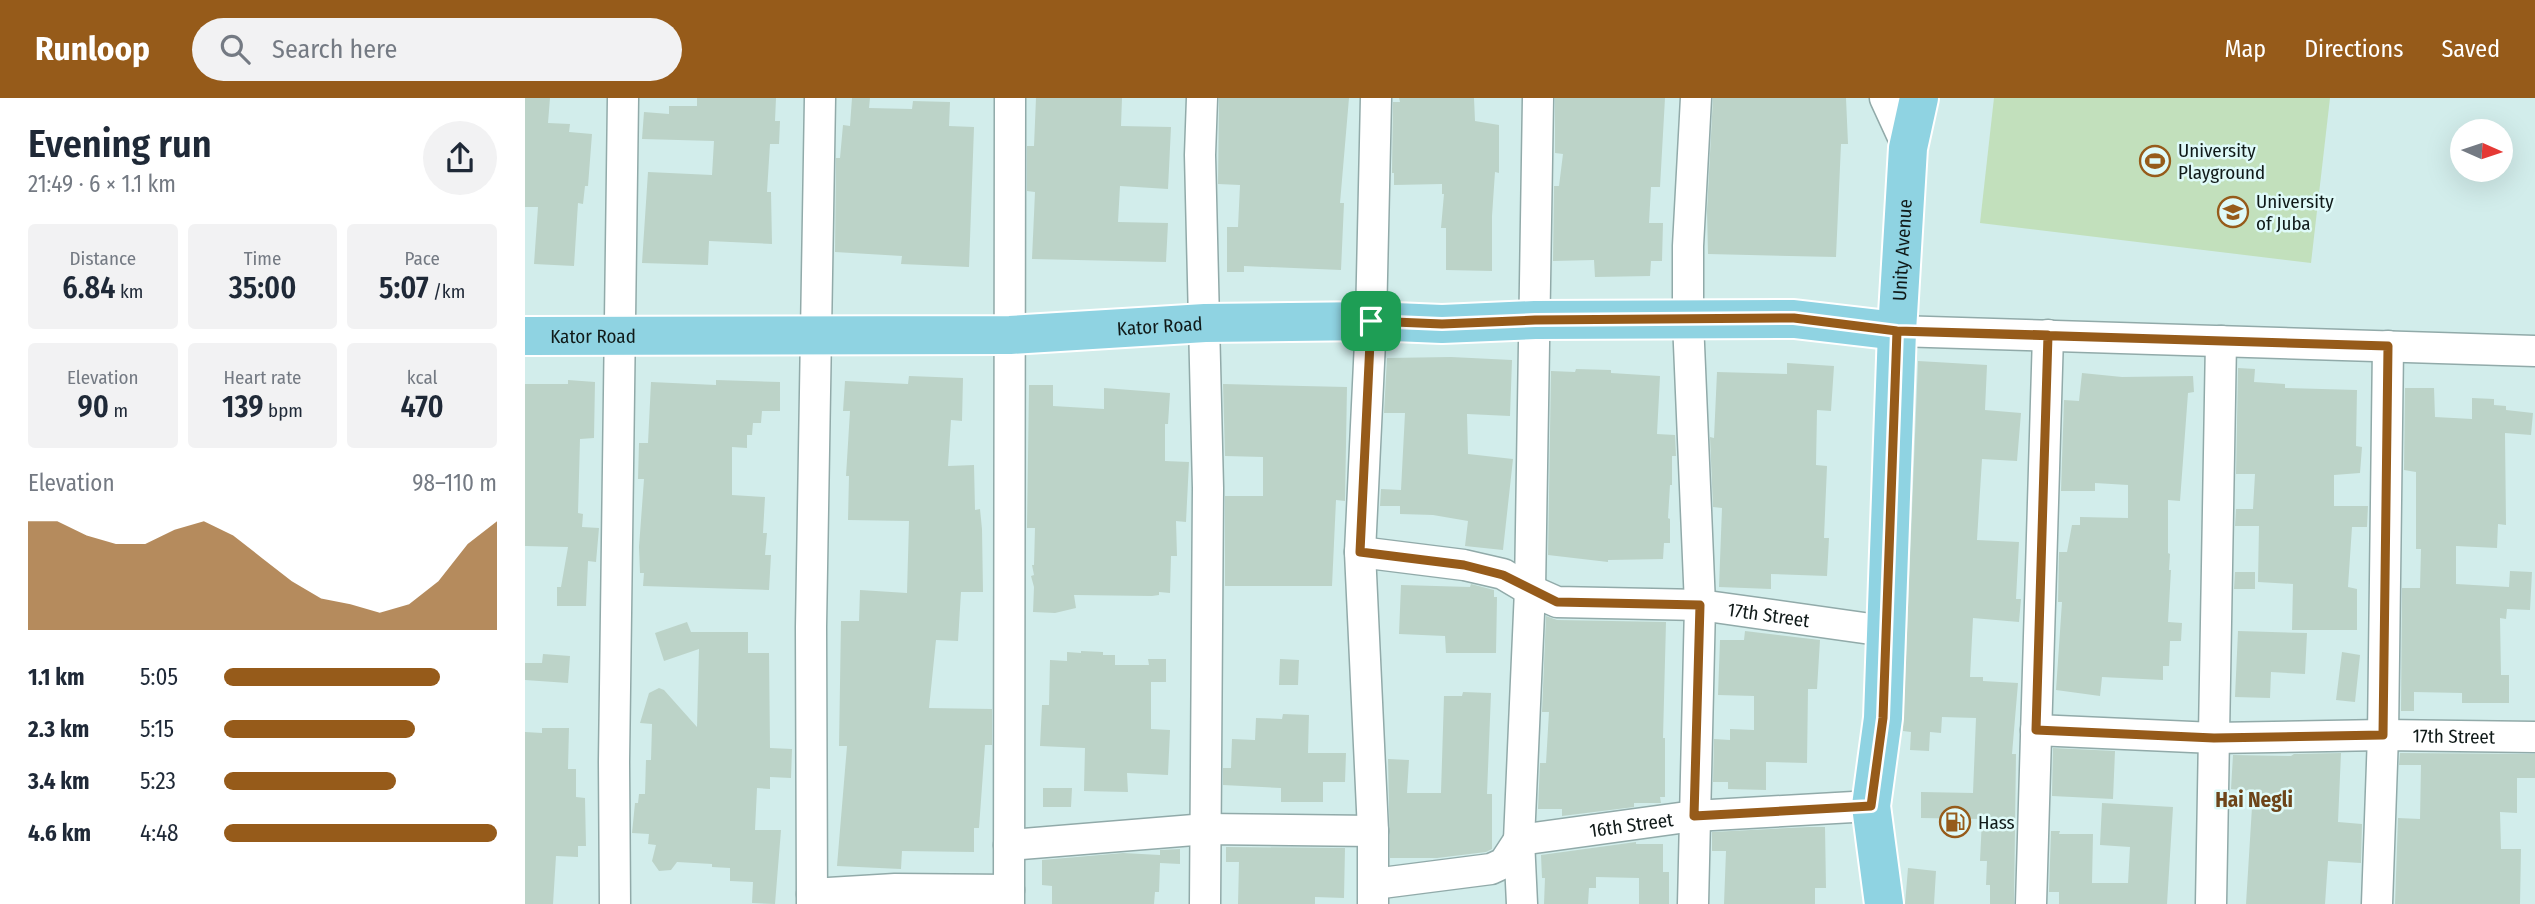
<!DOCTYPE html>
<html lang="en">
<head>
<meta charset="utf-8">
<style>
	:root { --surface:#fff; --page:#f2f2f3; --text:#1f2937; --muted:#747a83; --accent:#965b1a }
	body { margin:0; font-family:"Fira Sans Condensed",sans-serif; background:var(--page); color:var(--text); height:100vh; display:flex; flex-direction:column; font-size:26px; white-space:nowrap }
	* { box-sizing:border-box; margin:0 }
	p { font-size:23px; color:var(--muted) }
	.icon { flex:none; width:38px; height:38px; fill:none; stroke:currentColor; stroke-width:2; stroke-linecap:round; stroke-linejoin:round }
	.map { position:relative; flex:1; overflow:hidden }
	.details { display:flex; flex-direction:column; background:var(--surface); width:525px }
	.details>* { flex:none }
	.needle { width:46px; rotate:93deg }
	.fabs { position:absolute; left:1925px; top:21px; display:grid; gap:14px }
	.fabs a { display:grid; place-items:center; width:63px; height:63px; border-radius:50%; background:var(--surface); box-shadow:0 7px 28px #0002; font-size:35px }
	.pin { position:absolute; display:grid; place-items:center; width:60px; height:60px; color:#fff; margin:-30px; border-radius:14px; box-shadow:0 4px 10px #0006 }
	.round { display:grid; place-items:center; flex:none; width:74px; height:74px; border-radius:37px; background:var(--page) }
	.overview { display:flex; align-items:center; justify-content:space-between; height:119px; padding:0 28px }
	h1 { font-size:38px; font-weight:600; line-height:52px }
	.figures { display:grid; grid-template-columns:repeat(3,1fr); gap:10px; height:119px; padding:7px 28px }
	.figures div { display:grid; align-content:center; border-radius:7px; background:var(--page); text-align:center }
	.figures b { font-size:30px; font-weight:600 }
	.figures small { font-size:19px; font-weight:400 }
	.figures p { font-size:19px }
	.chart { height:196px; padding:14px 28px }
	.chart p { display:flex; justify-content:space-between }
	.chart svg { width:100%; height:126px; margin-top:7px; fill:var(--accent); opacity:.7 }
	ul { padding:0 28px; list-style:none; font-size:23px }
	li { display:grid; grid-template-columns:112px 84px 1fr; align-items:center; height:52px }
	li i { height:18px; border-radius:9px; background:var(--accent) }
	header { display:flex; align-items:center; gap:42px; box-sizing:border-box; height:98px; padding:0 35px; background:var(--accent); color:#fff }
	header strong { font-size:33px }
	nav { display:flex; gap:38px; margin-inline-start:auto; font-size:24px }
	.search { width:490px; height:63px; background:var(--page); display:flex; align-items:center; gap:18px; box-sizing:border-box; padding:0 24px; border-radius:38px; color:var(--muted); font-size:26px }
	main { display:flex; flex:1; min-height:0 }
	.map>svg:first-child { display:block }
	.green { fill:#c2e0bc }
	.building { fill:#bcd3c8 }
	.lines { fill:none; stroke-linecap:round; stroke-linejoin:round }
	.minor-casing { stroke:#91aaa9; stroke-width:33 }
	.major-casing { stroke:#fff; stroke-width:42 }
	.minor { stroke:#fff; stroke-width:30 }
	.major { stroke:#8fd3e2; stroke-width:38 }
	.route-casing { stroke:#fff; stroke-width:14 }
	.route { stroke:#965b1a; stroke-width:9 }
	.labels { text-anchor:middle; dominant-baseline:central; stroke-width:5; stroke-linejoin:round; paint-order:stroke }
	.poi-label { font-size:19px; fill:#101a19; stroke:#dffaf8; text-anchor:start }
	.street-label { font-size:19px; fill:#101a19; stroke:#dffaf8 }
	.neighbourhood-label { font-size:21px; font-weight:bold; fill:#6d4419; stroke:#dffaf8 }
</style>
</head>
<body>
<header>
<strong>Runloop</strong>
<div class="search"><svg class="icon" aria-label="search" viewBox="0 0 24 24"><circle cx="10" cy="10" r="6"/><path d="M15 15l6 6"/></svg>Search here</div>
<nav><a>Map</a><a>Directions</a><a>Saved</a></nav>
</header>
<main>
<section class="details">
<div class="overview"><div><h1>Evening run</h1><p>21:49 · 6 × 1.1 km</p></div><a class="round"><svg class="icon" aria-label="share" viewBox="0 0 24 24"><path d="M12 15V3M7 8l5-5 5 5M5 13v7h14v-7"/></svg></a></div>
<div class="figures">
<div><p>Distance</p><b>6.84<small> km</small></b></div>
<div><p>Time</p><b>35:00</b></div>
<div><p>Pace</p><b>5:07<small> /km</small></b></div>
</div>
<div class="figures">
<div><p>Elevation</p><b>90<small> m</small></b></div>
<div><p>Heart rate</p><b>139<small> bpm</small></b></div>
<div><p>kcal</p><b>470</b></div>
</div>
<div class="chart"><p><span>Elevation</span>98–110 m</p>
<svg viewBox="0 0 160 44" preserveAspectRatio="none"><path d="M0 44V6L10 6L20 11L30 14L40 14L50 9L60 6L70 11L80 19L90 27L100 33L110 35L120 38L130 35L140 27L150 14L160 6V44z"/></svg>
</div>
<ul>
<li><b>1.1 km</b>5:05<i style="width:79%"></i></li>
<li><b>2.3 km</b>5:15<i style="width:70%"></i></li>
<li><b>3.4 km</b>5:23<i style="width:63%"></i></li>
<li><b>4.6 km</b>4:48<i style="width:100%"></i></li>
</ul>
</section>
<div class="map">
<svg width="2010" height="806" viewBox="0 0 2010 806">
	<rect width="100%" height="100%" fill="#d2edeb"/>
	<path class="green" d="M1469,0H1805L1786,165L1455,125Z"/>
	<path class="building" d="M0,0H25L23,25L45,26L44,34L67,36L63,88H60L58,106L53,105L49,168L9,166L13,109H0Z
		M172,0H251L250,23H255L254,46H245L242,94H246L247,146L184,143L183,167L117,165L123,74L187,77L189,43L117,41L119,14L144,16V8H172Z
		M327,0H345L344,10L387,11L388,3L425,4L424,28L449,29L444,169L376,166L377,158L310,154L311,60H315L318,27L325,28Z
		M511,0H597L596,28L646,29L643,91L595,88L593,124L643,125L641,164L507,161L510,94L502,93V48H509Z
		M694,0H824L815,105H819L816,172L719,168V174H702V129H713L715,87L693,86Z
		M874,0H949L950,23L974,27V75L970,74L967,118V173L921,172V130H916L919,96H917V86L869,87V75H867L868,4H875Z
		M1030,0H1140L1135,89H1126L1124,125H1138L1137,163H1126L1125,178L1070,179L1069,162L1028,163L1029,88H1034L1038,56L1030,55Z
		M1188,0H1321L1323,46H1316L1311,159L1183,156L1182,113Z
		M926,259L987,262L985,318L942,316L943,356L988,361L978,452L940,448L943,423L908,417L875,416V408H855L856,391L876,392L880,315H859L862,260Z
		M1393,263L1462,267L1460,312L1496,315L1492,363L1457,361L1452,442L1494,444L1491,501H1496L1494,524L1448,520L1445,579H1458V583L1493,585L1487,656H1491L1489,806H1465V787H1461L1462,763H1455L1457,721L1396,720V694L1448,695L1451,620L1417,619L1416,635L1405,634L1404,653L1385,652L1386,634L1378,633Z
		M1262,265L1309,268L1306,313L1292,312L1291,367L1302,368L1299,440H1304L1302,478L1246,476V491L1194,489L1197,410L1188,409L1185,339L1189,340L1192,274L1262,276Z
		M1713,270L1730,271L1729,284L1760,286V290L1832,292L1831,348L1837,349L1835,375L1809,377V408H1843L1842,429H1827L1823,489L1832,491V532H1767L1768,486L1733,484L1734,428H1710L1711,411H1728L1730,376H1711Z
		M1051,271L1086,272V275L1135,278L1132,336L1150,337L1151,358H1147V387H1145L1143,420L1145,421V445H1139L1138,461L1083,462V464L1023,457L1026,273L1050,274Z
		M1557,275L1597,279L1668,278L1669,294L1663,295L1655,403L1643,402V455L1645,456L1644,472H1646L1643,524L1657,525L1656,543H1645L1644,568H1638V582L1577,579L1575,598L1531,592L1537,504H1533L1534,454H1542L1547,427H1555V419L1603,420V387L1570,385V393H1536L1539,302L1554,303Z
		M384,278L438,280L437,323L426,322L423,368L449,367L450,412L455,411L457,431L458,494H436L433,543L411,542L404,610L467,611V647H460L454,730H449V754L377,753L376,771L312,768L322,648H314L316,523H334L335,492L382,495L384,423L323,422L324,378H321L325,313H318L320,283L383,286Z
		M43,282L70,284L69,340L55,341L53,415L58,416L57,429L74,430L71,464L63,463L61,508H32V489H36L43,449L0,448V286H43Z
		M191,282L255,284V313H237L236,325H228L227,337H222V350L207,349V397L240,399L238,435H242L240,457H246L244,492L118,488L119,475H115L114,449L119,381H113L114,345H123L126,284L191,287Z
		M698,286L822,289L820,403L811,402L807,488H700V398H738V359L700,358Z
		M504,287H528V308L579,311V290L645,295L643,326H640V363L664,364L661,424L651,423L652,458H646L645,495L634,494V497L627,498L549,497L551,510L530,515L508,514L509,489L506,478L509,477L507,467H509L510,430H502Z
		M1880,290H1909L1910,319L1947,321V300L1969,301V307L1981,308V312L2008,315L2006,337L1980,335L1981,427L1973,426L1972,450L1931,448V486L1984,489L1985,473L2007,474L2005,512L1982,511L1981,521L1975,520L1976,577H1984V605H1937V595L1889,594V613H1876L1877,490H1895L1896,451H1891V374L1879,372Z
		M1710,474H1730V491H1709Z
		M946,486L969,492V499H972L971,555H921L920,538L874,536L876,487L945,489Z
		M1021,518L1032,522L1141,524L1138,640H1140V699H1135L1136,705H1109V709L1037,718V711H1013L1015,665H1021L1024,614H1017Z
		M162,524L166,534H223V555H244L245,650L267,651L266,680L245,679V691L232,690L230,732H256L250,806L227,805L228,784L205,783V770L187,769V766L152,764L146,772L134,773L127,763L131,747L123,746L124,736L107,735L110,705H113L114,696H120L121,662H126L127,626L115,625L124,595L134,590L139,592L172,629L174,551L139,563L130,535Z
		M1220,533L1295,542L1292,591H1283L1282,665L1241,664V692L1203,691V684H1188L1189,641L1205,642V631L1229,632V598L1193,597L1195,542H1219Z
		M1713,533L1782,535L1780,576L1746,574L1745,600L1710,599Z
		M556,553L578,554V557H590V567H624L623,561H641V584H626V631L645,632L643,677L602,675L603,694L559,693L560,650L515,648L517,607H524L525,562L542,563V554L556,555Z
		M1817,554L1835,557L1830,604L1811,602Z
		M18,556L45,558L43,585L0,582V565H17Z
		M755,561L774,562L773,587H754Z
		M938,594L966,595L962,696H967V751L961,754L912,760H865L863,661L884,662L882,695H916L919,598H937Z
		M758,616L784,617L783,655H821L820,684H798V704H756V690L698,687V670H706L707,641L730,642L731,620L757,621Z
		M17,630H44L43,671H51V699L60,700L61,748H53V759L31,758L28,806H0V634L17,635Z
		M1528,650L1590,653L1588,701L1527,698Z
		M1816,655L1813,724L1837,726L1836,765L1803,763L1800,806H1721L1728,693L1706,691L1708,657L1766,658L1769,656Z
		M1875,655L2010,656V680H1992V715L1975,714L1976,751H1996L1995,806H1870L1873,720L1895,721L1896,667H1874Z
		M518,690H547L546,709H518Z
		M1577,705L1648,709L1642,806H1534V794H1524L1526,733H1535L1534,736H1568L1567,785H1603L1605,749L1575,747Z
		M1284,729H1300L1301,790H1290V806H1199L1201,753H1187V734Z
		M1111,744V746H1138V774H1144V806H1114V780L1071,779V790H1064L1063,806H1019L1020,780H1017L1016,757Z
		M701,749L820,750L819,800L790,799V806H713L714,764H701Z
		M655,751V766L635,765L634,794H630L629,806H527V788L517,787V762L598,755L635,757V752Z
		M1383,770L1411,773L1409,806H1380Z"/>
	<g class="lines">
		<g class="minor-casing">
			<g id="minor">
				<path d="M677,0L675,57L683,390L680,806"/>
				<path d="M1360,0L1383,50"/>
				<path d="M1372,233L2010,253"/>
				<path id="s1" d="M835,454L939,467L978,476L1005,492L1032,504L1175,507L1360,533"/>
				<path id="s2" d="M1511,632L1689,640L1858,637L2010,639"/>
				<path d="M484,747L681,731L848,733"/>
				<path id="s3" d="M849,786L966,771L979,765L994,742L1169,718L1346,708"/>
				<path d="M287,796L370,791L484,792"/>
				<path d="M90,806L89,664L98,0"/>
				<path d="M287,806L286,529L295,0"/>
				<path d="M484,806L485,0"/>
				<path d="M848,806V733L835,454L846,223L851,0"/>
				<path d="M997,806L994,742L1005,492L1013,0"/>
				<path d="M1168,806L1175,507L1163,223V148L1171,0"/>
				<path d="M1506,806L1523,237"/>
				<path d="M1686,806L1696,243"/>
				<path d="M1852,806L1858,637L1863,248"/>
			</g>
		</g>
		<g class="major-casing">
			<g id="major">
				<path id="s4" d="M0,238L485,237L680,225L846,223L917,226L1010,222L1269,221L1372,233"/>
				<path id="s5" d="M1359,806L1346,708L1358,620L1372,233L1383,50L1394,0"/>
			</g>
		</g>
		<use href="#minor" class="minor"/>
		<use href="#major" class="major"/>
	</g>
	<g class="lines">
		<g class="route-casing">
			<path id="route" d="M846,223L835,454L939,467L978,477L1032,504L1175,507L1169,718L1346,708L1358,620L1372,233C1536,238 1699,243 1863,248L1858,637L1689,640L1511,632L1523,237L1372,233L1269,220L1010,222L917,226L846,223"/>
		</g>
		<use href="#route" class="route"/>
	</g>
	<defs>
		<g id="stadium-ring" transform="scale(1.575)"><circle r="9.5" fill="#dffaf8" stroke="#965b1a" stroke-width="1.5"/><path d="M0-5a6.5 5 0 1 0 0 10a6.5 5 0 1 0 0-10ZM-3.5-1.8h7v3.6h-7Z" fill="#965b1a"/></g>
		<g id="university-ring" transform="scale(1.575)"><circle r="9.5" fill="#dffaf8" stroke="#965b1a" stroke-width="1.5"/><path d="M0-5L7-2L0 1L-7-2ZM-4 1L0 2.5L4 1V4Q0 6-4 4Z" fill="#965b1a"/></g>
		<g id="fuel-ring" transform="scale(1.575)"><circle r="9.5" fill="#dffaf8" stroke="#965b1a" stroke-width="1.5"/><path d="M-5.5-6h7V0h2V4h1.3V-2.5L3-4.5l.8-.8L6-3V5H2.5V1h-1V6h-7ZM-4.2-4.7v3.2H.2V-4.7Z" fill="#965b1a"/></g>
	</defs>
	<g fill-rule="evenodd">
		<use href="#stadium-ring" x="1630" y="63"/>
		<use href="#university-ring" x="1708" y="114"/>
		<use href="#fuel-ring" x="1430" y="724"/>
	</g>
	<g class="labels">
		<g class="poi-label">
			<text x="1653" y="52">University<tspan x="1653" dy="22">Playground</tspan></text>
			<text x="1731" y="103">University<tspan x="1731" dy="22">of Juba</tspan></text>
			<text x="1453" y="724">Hass</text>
		</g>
		<g class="street-label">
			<text stroke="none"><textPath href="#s5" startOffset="656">Unity Avenue</textPath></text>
			<text stroke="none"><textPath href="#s4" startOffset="635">Kator Road</textPath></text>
			<text stroke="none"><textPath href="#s4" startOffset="68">Kator Road</textPath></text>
			<text stroke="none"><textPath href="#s1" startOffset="418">17th Street</textPath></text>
			<text stroke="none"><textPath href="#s2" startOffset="418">17th Street</textPath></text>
			<text stroke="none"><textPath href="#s3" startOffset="273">16th Street</textPath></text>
		</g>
		<g class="neighbourhood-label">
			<text x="1729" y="702">Hai Negli</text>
		</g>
	</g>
</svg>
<div class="fabs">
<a><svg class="needle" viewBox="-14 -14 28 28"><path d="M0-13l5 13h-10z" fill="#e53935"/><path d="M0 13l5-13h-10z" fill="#747a83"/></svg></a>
</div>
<div class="pin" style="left:846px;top:223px;background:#1e9e55"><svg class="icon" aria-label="arrive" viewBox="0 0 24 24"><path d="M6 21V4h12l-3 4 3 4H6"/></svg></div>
</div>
</main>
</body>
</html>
